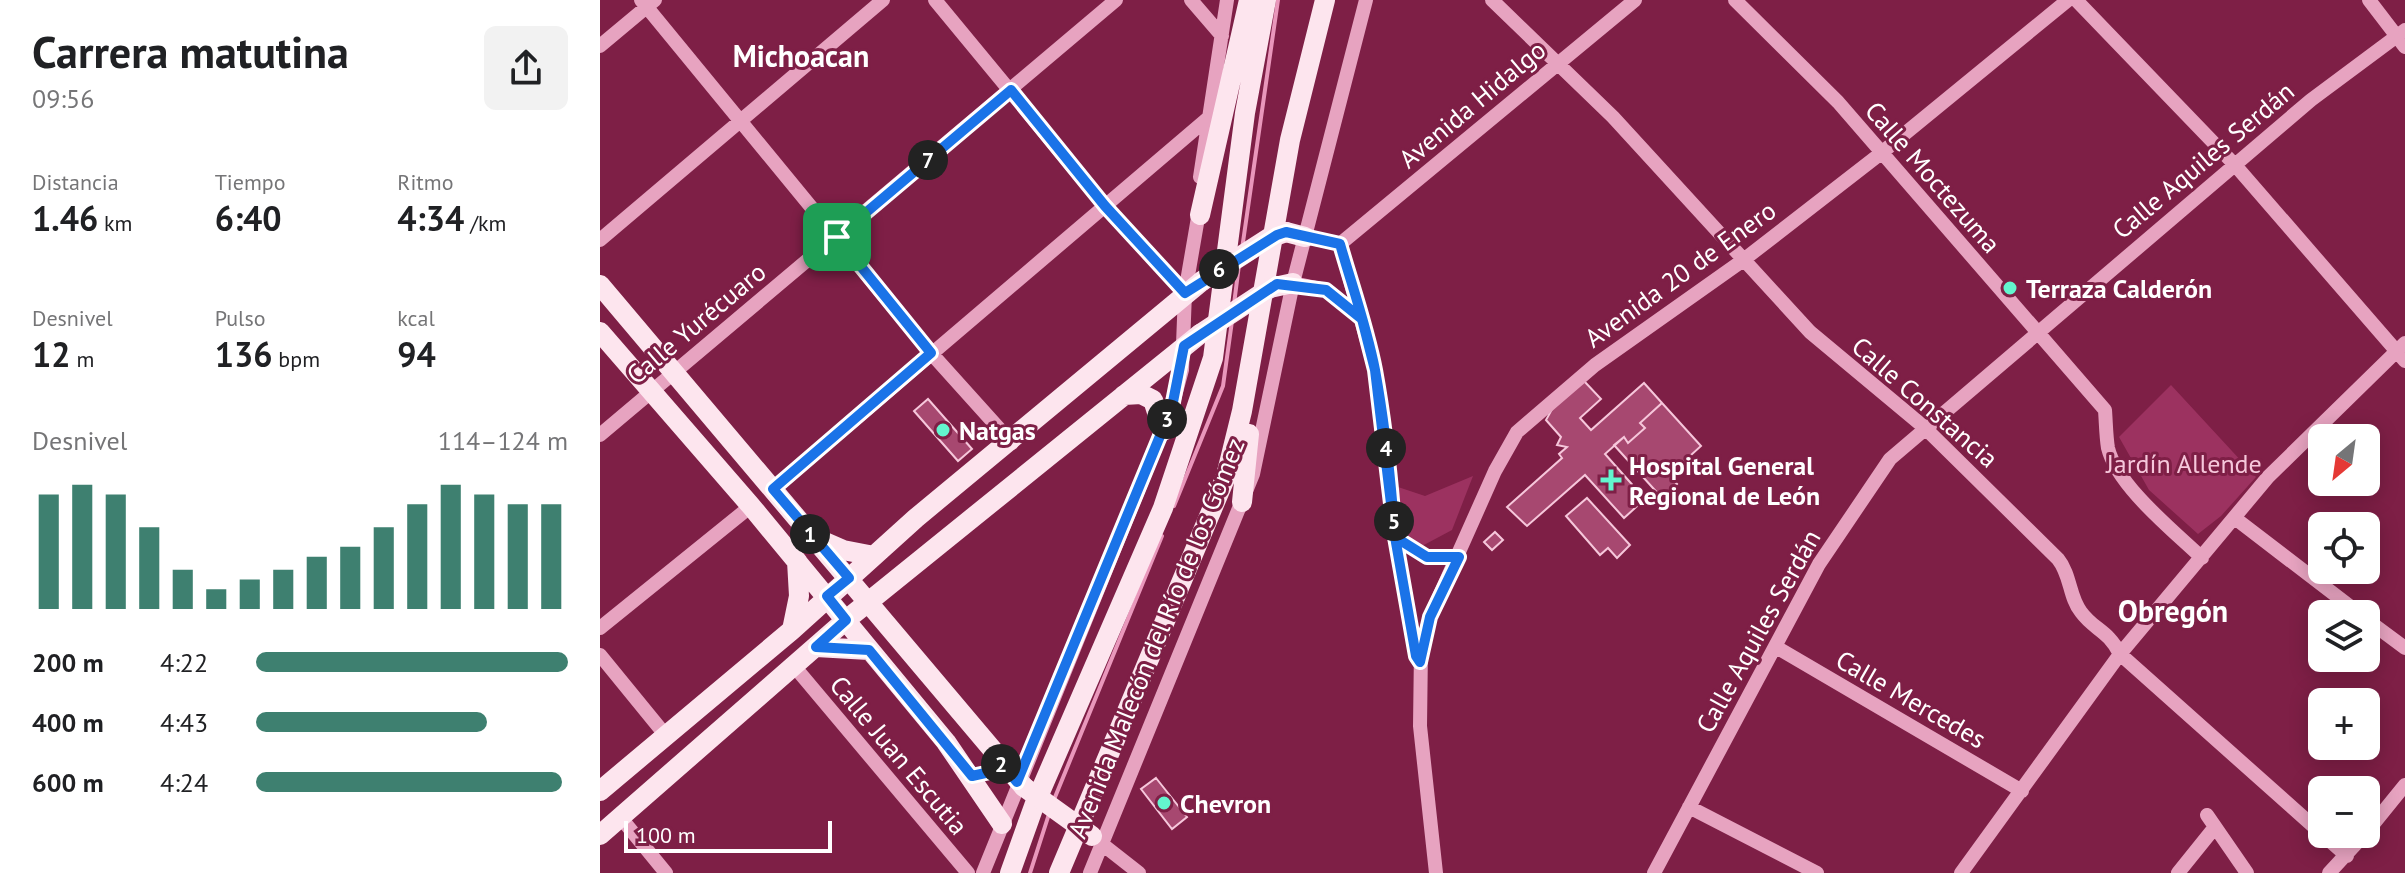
<!DOCTYPE html>
<html lang="es">
<head>
<meta charset="utf-8">
<style>
	:root { --surface:#fff; --page:#f2f2f2; --text:#202124; --muted:#757577; --accent:#3e8070 }
	body { margin:0; font-family:"PT Sans",sans-serif; background:var(--page); color:var(--text); height:100vh; display:flex; flex-direction:column; font-size:30px; white-space:nowrap }
	* { box-sizing:border-box; margin:0 }
	p { font-size:26px; color:var(--muted) }
	.icon { flex:none; width:44px; height:44px; fill:none; stroke:currentColor; stroke-width:2; stroke-linecap:round; stroke-linejoin:round }
	.map { position:relative; flex:1; overflow:hidden }
	.drawer { display:flex; flex-direction:column; background:var(--surface); width:600px }
	.drawer>* { flex:none }
	.needle { width:52px; rotate:209deg }
	.buttons { position:absolute; left:1708px; top:424px; display:grid; gap:16px }
	.buttons a { display:grid; place-items:center; width:72px; height:72px; border-radius:12px; background:var(--surface); box-shadow:0 4px 20px #0003; font-size:40px }
	.scale { position:absolute; left:24px; bottom:20px; width:208px; box-sizing:border-box; padding-left:8px; border:4px solid #fff; border-top:0; font-size:22px; line-height:28px; white-space:nowrap; color:#fff; -webkit-text-stroke:6px #7e1f46; paint-order:stroke }
	.pin { position:absolute; display:grid; place-items:center; width:68px; height:68px; color:#fff; margin:-34px; border-radius:16px; box-shadow:0 4px 12px #0006 }
	.km { position:absolute; width:40px; height:40px; margin:-20px; border-radius:50%; background:#222; color:#fff; font-size:22px; line-height:40px; text-align:center }
	.round { display:grid; place-items:center; flex:none; width:84px; height:84px; border-radius:12px; background:var(--page) }
	.head { display:flex; align-items:center; justify-content:space-between; height:136px; padding:0 32px }
	h1 { font-size:44px; font-weight:600; line-height:60px }
	.figures { display:grid; grid-template-columns:repeat(3,1fr); gap:12px; height:136px; padding:8px 32px }
	.figures div { display:grid; align-content:center }
	.figures b { font-size:34px; font-weight:600 }
	.figures small { font-size:22px; font-weight:400 }
	.figures p { font-size:22px }
	.chart { height:224px; padding:16px 32px }
	.chart p { display:flex; justify-content:space-between }
	.chart svg { width:100%; height:144px; margin-top:8px; stroke:var(--accent); stroke-width:6 }
	ul { padding:0 32px; list-style:none; font-size:26px }
	li { display:grid; grid-template-columns:128px 96px 1fr; align-items:center; height:60px }
	li i { height:20px; border-radius:10px; background:var(--accent) }
	main { display:flex; flex:1; min-height:0 }
	.map>svg:first-child { display:block }
	.green { fill:#9c3260 }
	.lines { fill:none; stroke-linecap:round; stroke-linejoin:round }
	.stream { stroke:#e997bb; stroke-width:4 }
	.building { fill:#a74870; stroke:#f6c7db; stroke-width:2 }
	.minor { stroke:#e7a3c0; stroke-width:14 }
	.major { stroke:#fde5ee; stroke-width:20 }
	.major-bridge { stroke:#fde5ee; stroke-width:20 }
	.route-casing { stroke:#fff; stroke-width:16 }
	.route { stroke:#1a73e8; stroke-width:10 }
	.poi-dot { fill:#63f5ce; stroke:#7e1f46; stroke-width:3 }
	.labels { text-anchor:middle; dominant-baseline:central; stroke-width:6; stroke-linejoin:round; paint-order:stroke }
	.street-label { font-size:26px; fill:#fff; stroke:#7e1f46 }
	.poi-label { font-size:26px; font-weight:bold; fill:#fff; stroke:#7e1f46; text-anchor:start }
	.park-label { font-size:26px; fill:#f6c7db; stroke:#7e1f46 }
	.quarter-label { font-size:30px; font-weight:bold; fill:#fff; stroke:#7e1f46 }
</style>
</head>
<body>
<main>
<section class="drawer">
<div class="head"><div><h1>Carrera matutina</h1><p>09:56</p></div><a class="round"><svg class="icon" aria-label="share" viewBox="0 0 24 24"><path d="M12 15V3M7 8l5-5 5 5M5 13v7h14v-7"/></svg></a></div>
<div class="figures">
<div><p>Distancia</p><b>1.46<small> km</small></b></div>
<div><p>Tiempo</p><b>6:40</b></div>
<div><p>Ritmo</p><b>4:34<small> /km</small></b></div>
</div>
<div class="figures">
<div><p>Desnivel</p><b>12<small> m</small></b></div>
<div><p>Pulso</p><b>136<small> bpm</small></b></div>
<div><p>kcal</p><b>94</b></div>
</div>
<div class="chart"><p><span>Desnivel</span>114–124 m</p>
<svg viewBox="0 0 160 44" preserveAspectRatio="none"><path d="M5 44V9M15 44V6M25 44V9M35 44V19M45 44V32M55 44V38M65 44V35M75 44V32M85 44V28M95 44V25M105 44V19M115 44V12M125 44V6M135 44V9M145 44V12M155 44V12"/></svg>
</div>
<ul>
<li><b>200 m</b>4:22<i style="width:100%"></i></li>
<li><b>400 m</b>4:43<i style="width:74%"></i></li>
<li><b>600 m</b>4:24<i style="width:98%"></i></li>
</ul>
</section>
<div class="map">
<svg width="1805" height="873" viewBox="0 0 1805 873">
	<rect width="100%" height="100%" fill="#7e1f46"/>
	<path class="green" d="M1571,385L1656,477L1621,516L1598,534L1549,490L1519,437Z
		M873,476L852,530L822,546L804,534L798,487L825,496Z"/>
	<g class="lines">
		<path class="stream" d="M642,249L678,0
			M634,304L639,265
			M574,506L623,386L632,321
			M453,802L562,536
			M430,873L449,814"/>
	</g>
	<path class="building" d="M984,381L1001,399L980,418L991,430L1044,383L1062,403L1040,423L1045,428L1028,443L1024,437L1005,454L1045,499L1024,518L985,475L927,526L907,507L962,458L959,454L967,447L957,445L961,437L946,420L956,402Z
		M328,399L372,449L358,461L314,411Z
		M1062,403L1101,446L1069,475L1077,484L1062,498L1014,445L1024,437L1028,443L1045,428L1040,423Z
		M987,498L1030,545L1017,558L1008,548L1000,555L966,516Z
		M895,532L903,540L892,550L884,542Z
		M556,778L587,817L572,829L541,789Z"/>
	<g class="lines">
		<path class="minor" d="M41,0L331,353L412,443
			M335,0L505,206L585,293
			M591,0L622,36
			M892,0L1013,117L1210,332L1324,427L1458,559C1471,575 1469,597 1481,612C1494,630 1508,630 1520,654L1722,834
			M1135,0L1238,102L1505,410C1506,423 1506,436 1508,448C1517,486 1575,532 1602,558
			M1476,0L1635,165L1805,361
			M1769,0L1805,47
			M0,46L55,0
			M600,177L627,0
			M705,237L740,244
			M0,240L283,0
			M740,244L775,370L795,537L815,652
			M740,244L1035,0
			M693,283L726,290L759,315
			M0,435L516,0
			M173,489L607,119
			M1636,519L1760,614
			M795,537L827,557H859
			M1766,619L1805,648
			M0,628L151,506
			M1176,647L1422,791
			M0,655L67,737
			M194,666L368,873
			M1089,807L1217,873
			M1607,815L1647,873
			M21,818L66,873
			M1766,833L1805,785
			M1722,834L1747,856
			M502,844L539,873
			M383,873L572,407L582,370L585,293L600,206
			M490,873L653,474L693,283L766,0
			M836,873L820,726L821,649L830,617L895,471L917,432L995,365L1142,261L1280,154L1468,0
			M1054,873L1219,564L1290,459L1711,100L1805,30
			M1361,873L1520,654L1668,477L1805,343
			M1578,873L1615,827
			M1729,873L1765,834"/>
		<path class="major" d="M600,215L649,0
			M686,232L705,237
			M0,285L424,787
			M670,288L693,283
			M0,332L151,506L346,742L402,824
			M524,395L541,394L553,400L563,431
			M642,502L649,434
			M220,540L243,550L274,556
			M192,630L199,596L197,561
			M216,647L269,650
			M0,791L192,630L316,518L602,281
			M0,835L246,620L600,334
			M410,873L434,806L563,508L613,358L645,113L666,0
			M459,873L626,476L642,411L690,140L725,0"/>
		<path class="major-bridge" d="M602,281L669,238L686,232
			M600,334L670,288
			M424,787L492,836"/>
	</g>
	<g class="lines">
		<g class="route-casing">
			<path id="route" d="M237,237L331,353L173,489L249,578L227,596L246,620L216,647L269,650L372,776L390,772L397,758L417,782L572,407L584,346L677,284L726,290L762,319L775,370L795,537L816,656L820,662L830,617L859,557H827L795,537C791,482 785,425 775,370C767,328 752,286 740,244L686,232L677,235L585,293L505,206L411,90L237,237"/>
		</g>
		<use href="#route" class="route"/>
	</g>
	<g class="poi-dot">
		<circle cx="1410" cy="288" r="8"/>
		<circle cx="343" cy="430" r="8"/>
		<path d="M1007 468h8v8h8v8h-8v8h-8v-8h-8v-8h8z"/>
		<circle cx="564" cy="803" r="8"/>
	</g>
	<g class="labels">
		<g class="street-label">
			<text transform="translate(872 104) rotate(-40)">Avenida Hidalgo</text>
			<text transform="translate(1603 160) rotate(-40)">Calle Aquiles Serdán</text>
			<text transform="translate(1333 177) rotate(49)">Calle Moctezuma</text>
			<text transform="translate(1080 274) rotate(-36)">Avenida 20 de Enero</text>
			<text transform="translate(96 323) rotate(-40)">Calle Yurécuaro</text>
			<text transform="translate(1325 402) rotate(41)">Calle Constancia</text>
			<text transform="translate(1158 631) rotate(-61)">Calle Aquiles Serdán</text>
			<text transform="translate(556 638) rotate(-68)">Avenida Malecón del Río de los Gómez</text>
			<text transform="translate(1311 699) rotate(30)">Calle Mercedes</text>
			<text transform="translate(299 755) rotate(50)">Calle Juan Escutia</text>
		</g>
		<g class="poi-label">
			<text x="1426" y="288">Terraza Calderón</text>
			<text x="359" y="430">Natgas</text>
			<text x="1029" y="465">Hospital General<tspan x="1029" dy="30">Regional de León</tspan></text>
			<text x="580" y="803">Chevron</text>
		</g>
		<g class="park-label">
			<text x="1584" y="463">Jardín Allende</text>
		</g>
		<g class="quarter-label">
			<text x="201" y="55">Michoacan</text>
			<text x="1573" y="610">Obregón</text>
		</g>
	</g>
</svg>
<div class="buttons">
<a><svg class="needle" viewBox="-14 -14 28 28"><path d="M0-13l5 13h-10z" fill="#e53935"/><path d="M0 13l5-13h-10z" fill="#757577"/></svg></a>
<a><svg class="icon" aria-label="locate" viewBox="0 0 24 24"><circle cx="12" cy="12" r="6"/><path d="M12 2v4M12 18v4M2 12h4M18 12h4"/></svg></a>
<a><svg class="icon" aria-label="layers" viewBox="0 0 24 24"><path d="M12 4l9 5-9 5-9-5zM3 14l9 5 9-5"/></svg></a>
<a>+</a>
<a>−</a>
</div>
<div class="scale">100 m</div>
<div class="pin" style="left:237px;top:237px;background:#1e9e55"><svg class="icon" aria-label="arrive" viewBox="0 0 24 24"><path d="M6 21V4h12l-3 4 3 4H6"/></svg></div>
<b class="km" style="left:210px;top:534px">1</b>
<b class="km" style="left:401px;top:764px">2</b>
<b class="km" style="left:567px;top:419px">3</b>
<b class="km" style="left:786px;top:448px">4</b>
<b class="km" style="left:794px;top:521px">5</b>
<b class="km" style="left:619px;top:269px">6</b>
<b class="km" style="left:328px;top:160px">7</b>
</div>
</main>
</body>
</html>
